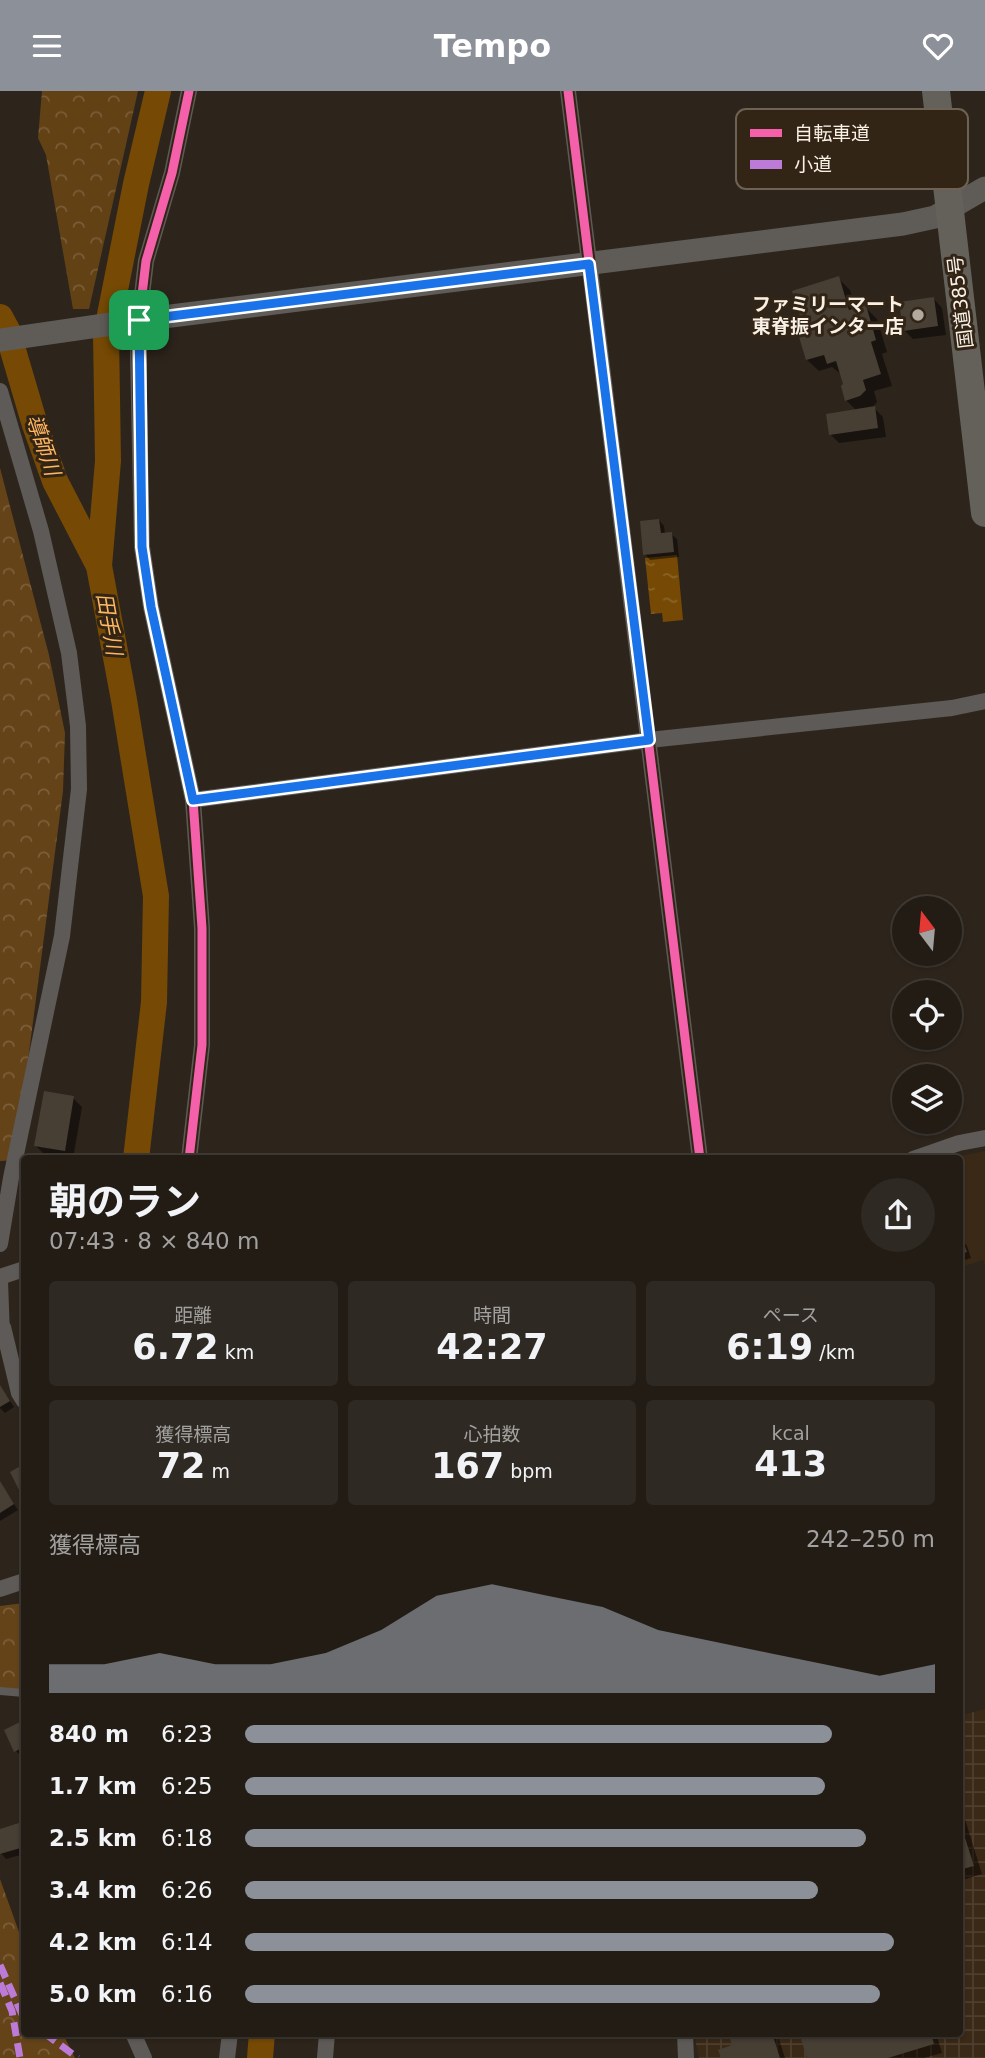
<!DOCTYPE html>
<html lang="ja">
<head>
<meta charset="utf-8">
<style>
	:root { --surface:#221c15; --page:#2e2922; --text:#f1f3f6; --muted:#a2a1a0; --line:#3f3a34; --accent:#8c9099 }
	body { margin:0; font-family:"DejaVu Sans","Noto Sans JP",sans-serif; background:var(--page); color:var(--text); height:100vh; display:flex; flex-direction:column; font-size:26px; white-space:nowrap }
	* { box-sizing:border-box; margin:0 }
	p { font-size:23px; color:var(--muted) }
	.icon { flex:none; width:38px; height:38px; fill:none; stroke:currentColor; stroke-width:2; stroke-linecap:round; stroke-linejoin:round }
	.map { position:relative; flex:1; overflow:hidden }
	.side { position:absolute; left:21px; top:1064px; width:942px; height:882px; display:flex; flex-direction:column; background:var(--surface); border-radius:7px; box-shadow:0 2px 5px #0004,0 0 0 2px var(--line) }
	.side>* { flex:none }
	.needle { width:46px; rotate:344deg }
	.tools { position:absolute; left:892px; top:805px; display:grid; gap:14px }
	.tools a { display:grid; place-items:center; width:70px; height:70px; border-radius:50%; background:var(--surface); box-shadow:0 2px 5px #0004,0 0 0 2px var(--line); font-size:35px }
	.pin { position:absolute; display:grid; place-items:center; width:60px; height:60px; color:#fff; margin:-30px; border-radius:14px; box-shadow:0 4px 10px #0006 }
	.round { display:grid; place-items:center; flex:none; width:74px; height:74px; border-radius:37px; background:var(--page) }
	.summary { display:flex; align-items:center; justify-content:space-between; height:119px; padding:0 28px }
	h1 { font-size:38px; font-weight:700; line-height:52px }
	.figures { display:grid; grid-template-columns:repeat(3,1fr); gap:10px; height:119px; padding:7px 28px }
	.figures div { display:grid; align-content:center; border-radius:7px; background:var(--page); text-align:center }
	.figures b { font-size:35px; font-weight:700 }
	.figures small { font-size:19px; font-weight:400 }
	.figures p { font-size:19px }
	.chart { height:196px; padding:14px 28px }
	.chart p { display:flex; justify-content:space-between }
	.chart svg { width:100%; height:126px; margin-top:7px; fill:var(--accent); opacity:.7 }
	ul { padding:0 28px; list-style:none; font-size:23px }
	li { display:grid; grid-template-columns:112px 84px 1fr; align-items:center; height:52px }
	li i { height:18px; border-radius:9px; background:var(--accent) }
	header { display:flex; justify-content:space-between; align-items:center; height:91px; padding:0 28px; background:var(--accent); color:#fff; font-size:32px; font-weight:700 }
	.map>svg:first-child { display:block }
	.built { fill:#3a2916 }
	.industrial { fill:url(#industrial-grid) }
	.forest { fill:url(#forest-crowns) }
	.park { fill:url(#park-crowns) }
	.water { fill:url(#water-ripples) }
	.shadow { fill:#0007 }
	.lines { fill:none; stroke-linecap:round; stroke-linejoin:round }
	.river { stroke:#764a04; stroke-width:26 }
	.building { fill:#473e34 }
	.lane { stroke:#5d5a57; stroke-width:8 }
	.street { stroke:#5d5a57; stroke-width:16 }
	.secondary { stroke:#5f5c58; stroke-width:23 }
	.highway { stroke:#64605a; stroke-width:28 }
	.quiet { stroke:#bd7bd9; stroke-width:7; stroke-dasharray:14 7; stroke-linecap:butt }
	.cycleway-casing { stroke:#332516; stroke-width:13 }
	.cycleway { stroke:#f560ab; stroke-width:9 }
	.route-casing { stroke:#fff; stroke-width:14 }
	.route { stroke:#1a73e8; stroke-width:9 }
	.poi-dot { fill:#b2a99f; stroke:#332516; stroke-width:2.5 }
	.labels { text-anchor:middle; dominant-baseline:central; stroke-width:6; stroke-linejoin:round; paint-order:stroke }
	.street-label { font-size:19px; fill:#f9f0e6; stroke:#332516 }
	.poi-label { font-size:19px; font-weight:bold; fill:#f9f0e6; stroke:#332516; text-anchor:end }
	.water-label { font-size:21px; font-style:italic; fill:#feb762; stroke:#332516 }
	.key { fill:#332516; stroke:#6e6254; stroke-width:2 }
	.key-label { font-size:19px; fill:#f9f0e6 }
</style>
</head>
<body>
<header><svg class="icon" aria-label="menu" viewBox="0 0 24 24"><path d="M4 6h16M4 12h16M4 18h16"/></svg>Tempo<svg class="icon" aria-label="heart" viewBox="0 0 24 24"><path d="M12 20l-8-8c-3-5 5-10 8-4 3-6 11-1 8 4z"/></svg></header>
<div class="map">
<svg width="985" height="1967" viewBox="0 0 985 1967">
	<defs>
		<pattern id="industrial-grid" width="8" height="8" patternUnits="userSpaceOnUse" patternTransform="scale(1.75)"><rect width="8" height="8" fill="#3a2916"/><path d="M0 4h8M4 0v8" fill="none" stroke="#4e3e2d"/></pattern>
		<pattern id="forest-crowns" width="20" height="18" patternUnits="userSpaceOnUse" patternTransform="scale(1.75)"><rect width="20" height="18" fill="#624115"/><path d="M2 6a3 3 0 1 1 6 0M12 15a3 3 0 1 1 6 0" fill="none" stroke="#795d37"/></pattern>
		<pattern id="park-crowns" width="20" height="18" patternUnits="userSpaceOnUse" patternTransform="scale(1.75)"><rect width="20" height="18" fill="#654318"/><path d="M2 6a3 3 0 1 1 6 0M12 15a3 3 0 1 1 6 0" fill="none" stroke="#7c5e3a"/></pattern>
		<pattern id="water-ripples" width="26" height="14" patternUnits="userSpaceOnUse" patternTransform="scale(1.75)"><rect width="26" height="14" fill="#764a04"/><path d="M2 4q2-2 4 0t4 0M15 11q2-2 4 0t4 0" fill="none" stroke="#8a6429"/></pattern>
	</defs>
	<rect width="100%" height="100%" fill="#2d251c"/>
	<path class="built" d="M985,1060V1175L983,1169L959,1177V1068H945Z"/>
	<path class="industrial" d="M985,1618V1967H699L694,1943L959,1942V1625Z"/>
	<path class="forest" d="M42,0H138L89,218H73L46,64L38,47Z"/>
	<path class="park" d="M0,377L49,564L65,642L63,700L15,1069L0,1070Z
		M24,1512V1597L0,1604V1515Z
		M0,1788L24,1855V1942L63,1943L75,1967H0Z"/>
	<path class="water" d="M677,464L683,529L663,531L662,522L651,523L645,467Z"/>
	<path class="shadow" d="M838,187L850,199L856,219L865,216L877,228L887,261L882,263L892,295L874,300L877,311L873,316L883,326L886,346L839,352L831,344L857,320L846,309L842,284L832,276L819,280L807,269L808,245Z
		M934,208L942,217L946,244L913,248L905,240Z
		M659,429L664,435L665,443H671L677,448L679,466L650,469L645,463Z
		M73,1007L82,1016L73,1068L45,1064L36,1055Z
		M962,1149L967,1155L971,1167L959,1171V1150Z
		M0,1295L14,1316L5,1322L0,1317Z
		M0,1392L18,1419L0,1430Z
		M24,1631V1664L21,1665L16,1660L6,1640Z
		M959,1709L982,1783L959,1790Z
		M21,1733L24,1737V1763L6,1768L0,1761V1740Z
		M730,1942H777L785,1967H723L734,1955Z
		M801,1942H936L942,1962L924,1967H809Z"/>
	<g class="lines">
		<path class="river" d="M0,226L7,239L35,334L55,390L99,475
			M136,1068L154,911L156,805L124,609L99,475L108,370L106,244L136,93L158,0
			M260,1967L262,1942"/>
	</g>
	<path class="building" d="M839,185L849,219L866,214L876,249L871,251L881,283L863,289L866,299L860,305L845,310L841,295L843,293L836,270L827,273L824,264L806,269L799,246L806,244L792,200Z
		M934,206L938,235L903,240L899,211Z
		M875,315L878,337L829,344L826,323Z
		M659,428L661,442L672,441L674,461L643,464L640,430Z
		M44,1000L74,1005L65,1060L34,1055Z
		M23,1096L24,1097V1121L19,1120Z
		M962,1147L967,1161L959,1164V1148Z
		M0,1294L10,1310L0,1316Z
		M24,1373V1396L19,1399L10,1381Z
		M0,1390L14,1413L0,1422Z
		M24,1629V1656L14,1661L4,1639Z
		M959,1728L974,1775L959,1779Z
		M22,1731L24,1741V1756L0,1763V1738Z
		M728,1942H772L780,1967H721L718,1959L732,1954Z
		M799,1942H931L934,1953L888,1967H807Z"/>
	<g class="lines">
		<path class="lane" d="M0,1600L24,1602"/>
		<path class="street" d="M568,0L700,1068
			M0,300L41,440L69,562L78,635L79,698L62,845L11,1087L0,1153
			M193,709L649,649L952,617L985,610
			M189,1068L202,954V837L193,709L151,516L142,456L138,262L139,229L146,170L172,82L189,0
			M913,1068L959,1052L985,1047
			M0,1186L24,1178
			M0,1189L2,1246
			M3,1236L19,1302L24,1310
			M0,1498L24,1490
			M133,1942L144,1967
			M685,1942L686,1967
			M227,1967L230,1942
			M325,1967L327,1942"/>
		<path class="secondary" d="M0,249L139,229L903,133L935,126L985,97"/>
		<path class="highway" d="M936,0L985,422"/>
		<path class="quiet" d="M0,1874L24,1928
			M0,1892L12,1920L20,1967
			M44,1942L78,1967"/>
		<g class="cycleway-casing">
			<path id="cycleway" d="M568,0L700,1068
				M189,1068L202,954V837L193,709L151,516L142,456L138,262L139,229L146,170L172,82L189,0"/>
		</g>
		<use href="#cycleway" class="cycleway"/>
	</g>
	<g class="lines">
		<g class="route-casing">
			<path id="route" d="M589,173L649,649L193,709L151,516L142,456L139,229Z"/>
		</g>
		<use href="#route" class="route"/>
	</g>
	<circle class="poi-dot" cx="918" cy="224" r="7"/>
	<g class="labels">
		<g class="street-label">
			<text transform="translate(960 211) rotate(-97)">国道385号</text>
		</g>
		<g class="poi-label">
			<text x="904" y="213">ファミリーマート<tspan x="904" dy="22">東脊振インター店</tspan></text>
		</g>
		<g class="water-label">
			<text transform="translate(43 354) rotate(71)">導師川</text>
			<text transform="translate(109 533) rotate(80)">田手川</text>
		</g>
	</g>
	<rect x="736" y="18" width="232" height="80" rx="10" class="key"/>
	<rect x="750" y="38" width="32" height="8" fill="#f560ab"/>
	<rect x="750" y="69" width="32" height="9" fill="#bd7bd9"/>
	<g class="key-label">
		<text x="794" y="49">自転車道</text>
		<text x="794" y="80">小道</text>
	</g>
</svg>
<div class="tools">
<a><svg class="needle" viewBox="-14 -14 28 28"><path d="M0-13l5 13h-10z" fill="#e53935"/><path d="M0 13l5-13h-10z" fill="#a2a1a0"/></svg></a>
<a><svg class="icon" aria-label="locate" viewBox="0 0 24 24"><circle cx="12" cy="12" r="6"/><path d="M12 2v4M12 18v4M2 12h4M18 12h4"/></svg></a>
<a><svg class="icon" aria-label="layers" viewBox="0 0 24 24"><path d="M12 4l9 5-9 5-9-5zM3 14l9 5 9-5"/></svg></a>
</div>
<div class="pin" style="left:139px;top:229px;background:#1e9e55"><svg class="icon" aria-label="arrive" viewBox="0 0 24 24"><path d="M6 21V4h12l-3 4 3 4H6"/></svg></div>
<section class="side">
<div class="summary"><div><h1>朝のラン</h1><p>07:43 · 8 × 840 m</p></div><a class="round"><svg class="icon" aria-label="share" viewBox="0 0 24 24"><path d="M12 15V3M7 8l5-5 5 5M5 13v7h14v-7"/></svg></a></div>
<div class="figures">
<div><p>距離</p><b>6.72<small> km</small></b></div>
<div><p>時間</p><b>42:27</b></div>
<div><p>ペース</p><b>6:19<small> /km</small></b></div>
</div>
<div class="figures">
<div><p>獲得標高</p><b>72<small> m</small></b></div>
<div><p>心拍数</p><b>167<small> bpm</small></b></div>
<div><p>kcal</p><b>413</b></div>
</div>
<div class="chart"><p><span>獲得標高</span>242–250 m</p>
<svg viewBox="0 0 160 44" preserveAspectRatio="none"><path d="M0 44V34L10 34L20 30L30 34L40 34L50 30L60 22L70 10L80 6L90 10L100 14L110 22L120 26L130 30L140 34L150 38L160 34V44z"/></svg>
</div>
<ul>
<li><b>840 m</b>6:23<i style="width:85%"></i></li>
<li><b>1.7 km</b>6:25<i style="width:84%"></i></li>
<li><b>2.5 km</b>6:18<i style="width:90%"></i></li>
<li><b>3.4 km</b>6:26<i style="width:83%"></i></li>
<li><b>4.2 km</b>6:14<i style="width:94%"></i></li>
<li><b>5.0 km</b>6:16<i style="width:92%"></i></li>
</ul>
</section>
</div>
</body>
</html>
